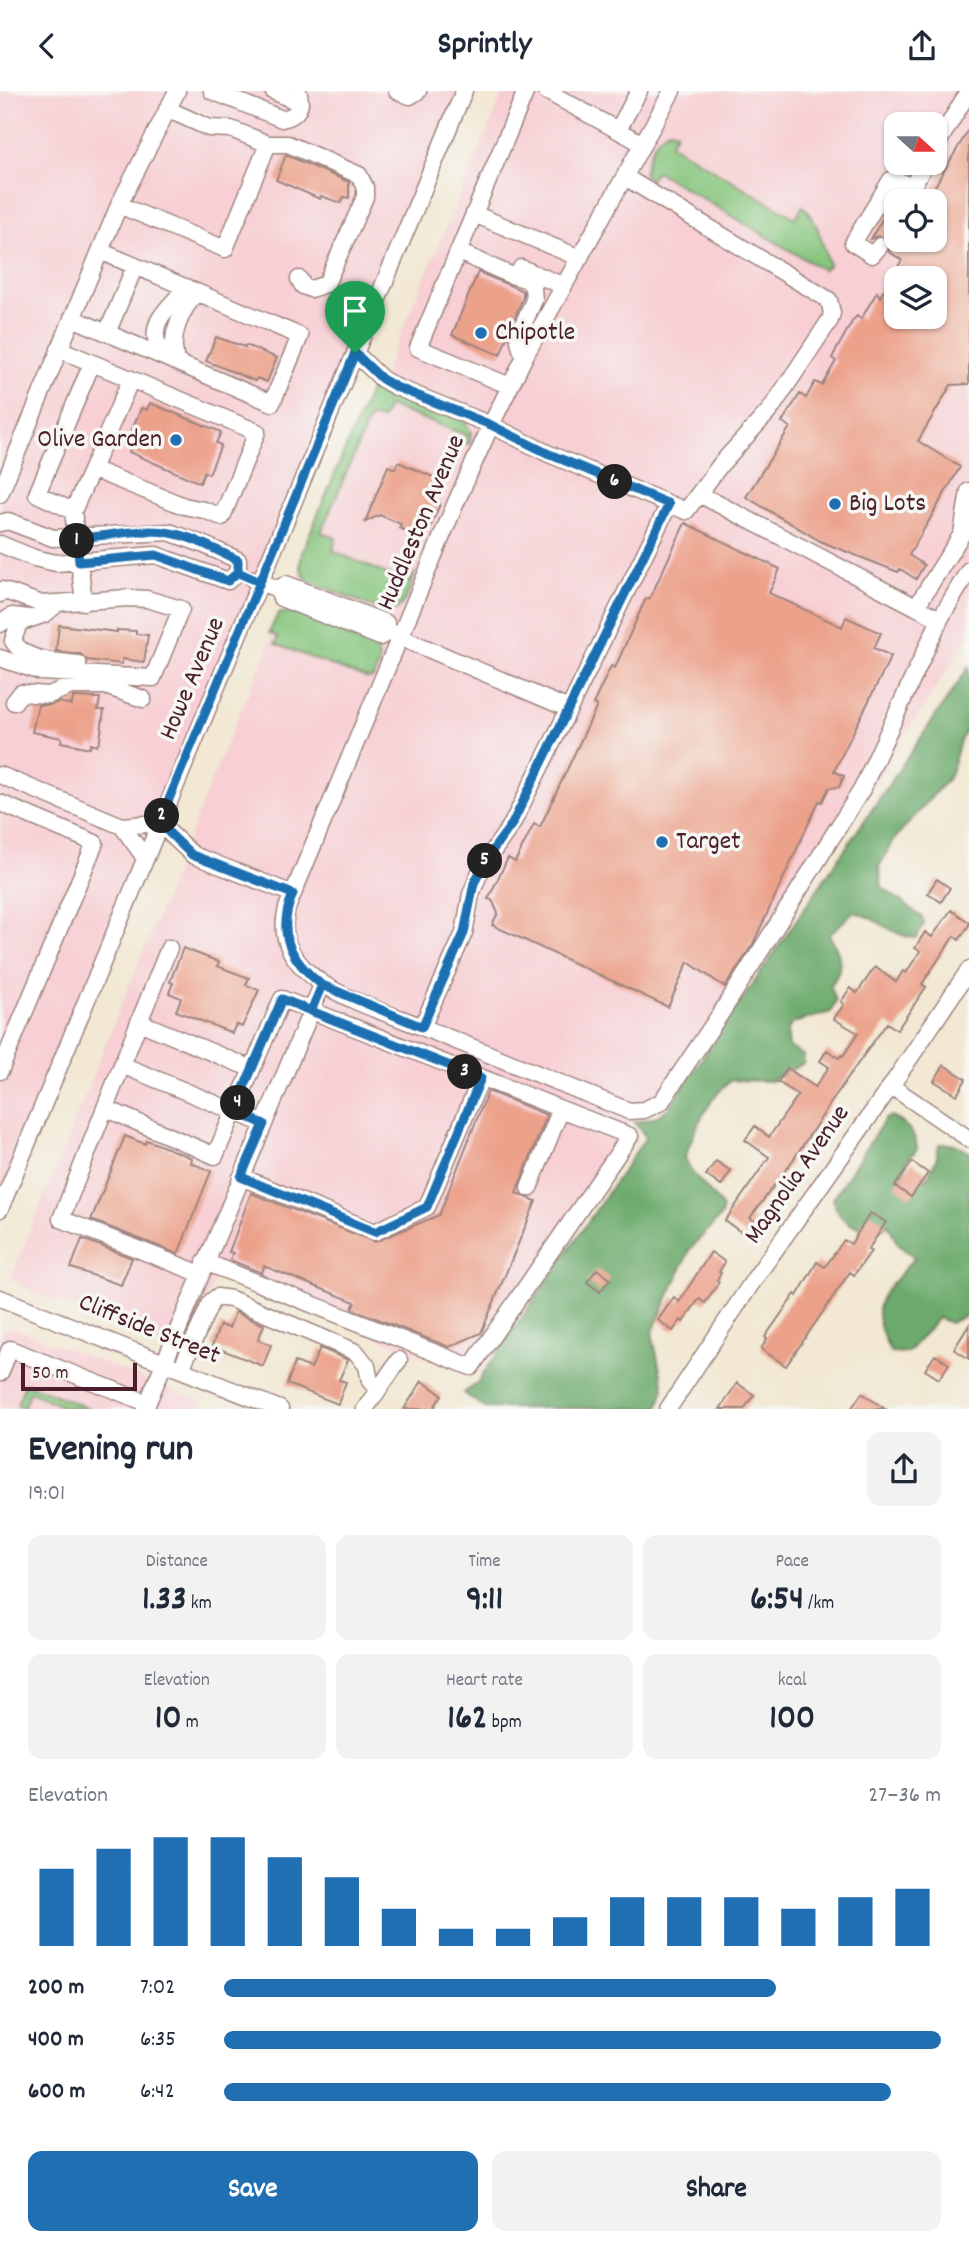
<!DOCTYPE html>
<html lang="en">
<head>
<meta charset="utf-8">
<style>
	:root { --surface:#fff; --page:#f2f2f3; --text:#1f2937; --muted:#747a83; --accent:#1f6fb2 }
	body { margin:0; font-family:Dekko,sans-serif; background:var(--page); color:var(--text); height:100vh; display:flex; flex-direction:column; font-size:26px; white-space:nowrap }
	* { box-sizing:border-box; margin:0 }
	p { font-size:23px; color:var(--muted) }
	.icon { flex:none; width:38px; height:38px; fill:none; stroke:currentColor; stroke-width:2; stroke-linecap:round; stroke-linejoin:round }
	.map { position:relative; height:1318px; overflow:hidden }
	.sheet { display:flex; flex-direction:column; background:var(--surface); flex:1 }
	.sheet>* { flex:none }
	.needle { width:46px; rotate:111deg }
	.controls { position:absolute; left:884px; top:21px; display:grid; gap:14px }
	.controls a { display:grid; place-items:center; width:63px; height:63px; border-radius:14px; background:var(--surface); box-shadow:0 2px 5px #0004; font-size:35px }
	.scale { position:absolute; left:21px; bottom:18px; width:116px; box-sizing:border-box; padding-left:7px; border:4px solid #4a1f2b; border-top:0; font-size:19px; line-height:24px; white-space:nowrap; color:#4a1f2b; -webkit-text-stroke:5px #f6f6f2; paint-order:stroke }
	.pin { position:absolute; display:grid; place-items:center; width:60px; height:60px; color:#fff; margin:-72px -30px; border-radius:50% 50% 50% 0; rotate:-45deg; box-shadow:0 0 7px #0007 }
	.pin .icon { rotate:45deg }
	.km { position:absolute; width:35px; height:35px; margin:-18px; border-radius:50%; background:#222; color:#fff; font-size:19px; line-height:35px; text-align:center }
	.round { display:grid; place-items:center; flex:none; width:74px; height:74px; border-radius:14px; background:var(--page) }
	.head { display:flex; align-items:center; justify-content:space-between; height:119px; padding:0 28px }
	h1 { font-size:38px; font-weight:800; line-height:52px }
	.metrics { display:grid; grid-template-columns:repeat(3,1fr); gap:10px; height:119px; padding:7px 28px }
	.metrics div { display:grid; align-content:center; border-radius:14px; background:var(--page); text-align:center }
	.metrics b { font-size:35px; font-weight:800 }
	.metrics small { font-size:19px; font-weight:400 }
	.metrics p { font-size:19px }
	.chart { height:196px; padding:14px 28px }
	.chart p { display:flex; justify-content:space-between }
	.chart svg { width:100%; height:126px; margin-top:7px; stroke:var(--accent); stroke-width:6 }
	.cta { display:flex; gap:14px; margin-top:auto; padding:14px 28px }
	.cta a { flex:1; height:80px; border-radius:14px; background:var(--accent); color:#fff; font-size:28px; font-weight:800; line-height:80px; text-align:center }
	.cta a+a { background:var(--page); color:var(--text) }
	ul { padding:0 28px; list-style:none; font-size:23px }
	li { display:grid; grid-template-columns:112px 84px 1fr; align-items:center; height:52px }
	li i { height:18px; border-radius:9px; background:var(--accent) }
	header { display:flex; justify-content:space-between; align-items:center; height:91px; padding:0 28px; background:var(--surface); font-size:32px; font-weight:800 }
	.map>svg:first-child { display:block }
	.built { fill:#f7cfd4; fill-rule:evenodd }
	.green { fill:#85c57c; stroke:#687254; stroke-width:2 }
	.forest { fill:#6caa6c; stroke:#5b644c; stroke-width:2 }
	.building { fill:#eca18a; fill-rule:evenodd }
	.lines { fill:none; stroke-linecap:round; stroke-linejoin:round }
	.minor-casing { stroke:#9e847f; stroke-width:19 }
	.minor { stroke:#fff; stroke-width:16 }
	.route-casing { stroke:#fff; stroke-width:14 }
	.route { stroke:#1f6fb2; stroke-width:9 }
	.poi-dot { fill:#1f6fb2; stroke:#f6f6f2; stroke-width:2.5 }
	.labels { text-anchor:middle; dominant-baseline:central; stroke-width:7; stroke-linejoin:round; paint-order:stroke }
	.poi-label { font-size:26px; fill:#4a1f2b; stroke:#f6f6f2; text-anchor:start }
	.street-label { font-size:26px; fill:#4a1f2b; stroke:#f6f6f2 }
</style>
</head>
<body>
<header><svg class="icon" aria-label="back" viewBox="0 0 24 24"><path d="M15 5l-7 7 7 7"/></svg>Sprintly<svg class="icon" aria-label="share" viewBox="0 0 24 24"><path d="M12 15V3M7 8l5-5 5 5M5 13v7h14v-7"/></svg></header>
<div class="map">
<svg width="969" height="1318" viewBox="0 0 969 1318">
	<rect width="100%" height="100%" fill="#f6f6f2"/>
	<filter id="ink" filterUnits="userSpaceOnUse"><feTurbulence type="fractalNoise" baseFrequency=".0143" numOctaves="2"/><feDisplacementMap in="SourceGraphic" scale="14" xChannelSelector="R" yChannelSelector="G"/><feConvolveMatrix kernelMatrix="1 2 1 2 8 2 1 2 1" color-interpolation-filters="sRGB"/></filter>
	<filter id="wash" filterUnits="userSpaceOnUse"><feTurbulence type="fractalNoise" baseFrequency=".00686" numOctaves="4" result="noise"/><feDisplacementMap in="SourceGraphic" scale="28" xChannelSelector="R" yChannelSelector="G"/><feGaussianBlur stdDeviation="1.57" result="paint"/><feColorMatrix in="noise" values="0 0 0 0 0 0 0 0 0 0 0 0 0 0 0 0 0 1.4 0 .05"/><feComposite in="paint" operator="in"/></filter>
	<g filter="url(#wash)">
		<rect width="100%" height="100%" fill="#f2e8d3"/>
		<path class="built" d="M0,0H464L0,1118Z
			M504,0H969V545L669,1009L627,1033L638,1047L472,1285L217,1183L186,1258L181,1261L29,1199L11,1187L13,1181L173,787L207,699ZM896,33H934V72H896ZM896,110H934V149H896ZM896,187H934V226H896Z
			M10,1236L200,1309L203,1317H0V1240Z"/>
		<path class="green" d="M669,39L677,41L670,53L795,127L803,115C818,128 822,154 829,173L823,179L656,80L649,90L644,83C647,68 654,45 669,39Z
			M374,290L463,328L471,341L470,353H466V344L388,315L382,329L370,326L321,441L336,447L333,460L408,492L415,481C411,497 405,521 385,521L306,489L300,475L302,461Z
			M284,522H293L372,555C383,565 379,575 373,587L367,588L275,553L278,546L269,542L278,523Z
			M25,1292L88,1317H66L30,1301L24,1316L17,1314Z"/>
		<path class="forest" d="M969,576V635L960,650L950,685L892,751L879,776L882,796L922,826L924,833L916,847C892,846 877,825 853,821L829,844C841,863 845,877 830,895L836,910L831,921L793,932L787,939L789,956L803,964L804,972L771,990L731,989C707,1009 694,1038 685,1067L691,1080L723,1116L721,1125L690,1158L652,1242L664,1297L658,1317H485L464,1302L477,1292L646,1046L634,1031C647,1029 659,1027 669,1016Z
			M891,1025C906,1034 915,1039 917,1058L908,1069L903,1083L915,1090L927,1087L936,1069L939,1053H955L969,1061V1223L950,1232L938,1227L908,1261L891,1262C864,1209 882,1206 915,1166L898,1154L888,1133L880,1139C856,1137 839,1134 833,1108L885,1028Z"/>
		<g id="blocks">
			<path class="building" d="M969,38V293L951,294L918,350L960,376L909,464L924,474L916,488L900,478L898,481L822,451L746,406L790,336L782,331L800,303L806,307L815,291L822,294L836,270L832,267L834,263L853,229L857,225L861,228L877,201L880,206L902,169L889,161L890,152L886,147L877,145L871,148L896,104V149H934V110H926ZM896,187H934V226H896Z
				M286,64L349,91V107L344,106L341,112L321,105L320,108L276,89Z
				M478,181L523,200V206L500,264L452,244Z
				M216,246L245,256L246,254L277,267L267,291L257,287L255,290L206,270Z
				M150,312L221,341L216,352L221,354L209,383L204,381L200,392L129,361L135,346L130,344L141,317L147,319Z
				M398,371L443,390L434,411L440,413L429,439L424,437L420,445L399,437L401,433L380,424L365,431L388,375L395,378Z
				M685,432L780,478L769,502L842,536L846,526L881,542L874,557L891,565L834,680L844,685L839,696L829,697L822,711L819,710L753,853L725,896L688,871L668,916L492,834L498,822L492,809L488,808L508,767L515,771L534,733L540,736L597,615L593,613L611,575L615,577L645,509L650,507Z
				M59,534L117,541V539L136,540V543L148,544L144,571L122,568V573L87,569L80,563L56,560Z
				M73,606L100,607L98,619H104L100,649L97,655L91,653L90,657L61,651L62,647L32,641L38,614H49L59,611L72,614Z
				M937,788L950,797L941,811L928,802Z
				M951,819L969,831V834L959,849L954,845L922,893L926,896L897,939L887,932L846,989L793,1069L750,1127L756,1131L747,1145L725,1130L769,1066L745,1049L755,1035L769,1046L798,1004L778,991L787,977L815,996L829,976L820,970L827,959L839,967L841,964L843,965L858,942L834,928L844,913L841,911L850,897L857,902L875,876L896,891L903,880L906,882L920,860L915,857L925,841L932,846Z
				M183,857L219,871L217,875L249,887L246,894L259,899L242,936L236,933L232,942L176,920L181,907L169,902L173,892L170,891Z
				M944,974L966,988L957,1004L934,990Z
				M488,1000L547,1024L516,1102L536,1110L481,1242L449,1256L352,1218L355,1211L264,1175L262,1182L230,1169L233,1162L229,1161L251,1102L375,1151L439,1124Z
				M125,1045L145,1053L147,1049L192,1067L191,1072L211,1080L178,1163L91,1129Z
				M716,1070L731,1080L721,1095L706,1084Z
				M912,1071L928,1082L911,1106L895,1095Z
				M870,1122L886,1131L868,1159L871,1160L854,1184L850,1181L786,1275L761,1258L767,1248L765,1246L795,1203L797,1205L817,1171L825,1176L844,1149L851,1153Z
				M82,1148L132,1167L121,1194L71,1177Z
				M711,1161L725,1171L719,1181L721,1182L717,1189L719,1191L705,1212L699,1208L683,1231L681,1229L673,1240L658,1229L674,1206L679,1211Z
				M597,1178L610,1188L600,1201L587,1191Z
				M235,1221L264,1234L258,1249L271,1254L263,1275L212,1255L220,1234L229,1237Z
				M969,1234V1268L954,1258Z
				M320,1257L348,1269L339,1289L346,1291L338,1313L287,1293L295,1271L311,1277Z
				M935,1264L949,1273L939,1288L925,1279Z
				M422,1290L442,1304L433,1318H404Z
				M737,1292L754,1304L744,1318H720Z
				M862,1302L885,1318H851Z"/>
		</g>
	</g>
	<g filter="url(#ink)">
		<use href="#blocks" fill-opacity="0" stroke="#9e847f" stroke-width="2"/>
		<g class="lines">
			<g class="minor-casing">
				<path id="minor" d="M212,0L282,28C298,25 303,15 298,0
					M273,0L300,12
					M397,0L410,5L418,0
					M546,0L643,53
					M618,39L639,0
					M268,53H288L359,84L365,96V106L326,193L311,198L303,195L299,188
					M934,58L969,0
					M119,114L225,158L268,53L231,38L209,37L167,18
					M474,123L526,0
					M880,155L872,164L853,152L891,89H897L912,96L926,72
					M459,161L508,183L528,189L533,196L534,209L518,245L521,258L526,263
					M521,177L564,195
					M72,227L272,312L300,245L100,160
					M107,242L135,175
					M59,258L257,341L222,426L204,419L184,415L92,378L131,288
					M172,262L159,256C146,229 174,214 186,196
					M355,262L382,288L396,296L491,334L549,363L686,420L721,373L770,319L830,229L832,222L829,209L625,86
					M175,263C170,244 183,213 199,202
					M510,295L418,257L474,123L580,167
					M92,378L73,420L37,403L92,272
					M0,403L119,114L177,0
					M699,403L916,516L962,443L969,400
					M73,420L84,511
					M0,432L8,430L53,447L169,441L202,453L238,469V481L228,490L156,464L56,472L34,467L0,453
					M253,488L278,498L281,507L380,546L389,541L386,532L286,493L278,498
					M0,503L2,499L42,513L128,507L147,508L181,518L153,587L41,581L0,567
					M57,513L45,523L19,532L13,550C25,571 56,570 78,573
					M916,516L940,528L969,479
					M0,533L12,525L29,527
					M400,546L569,618L669,413
					M14,611L21,602L49,604L71,595H105L143,608
					M569,618L512,733L482,776L471,803L464,842L422,936C372,915 267,890 287,817L457,409L491,334L526,263L672,0
					M0,684L122,735L159,732L193,764L293,803
					M0,712L95,752L0,980
					M122,735L145,767
					M139,931L169,857
					M422,936L629,1020L644,1019L661,1011L721,922L789,815L862,698L940,528
					M122,974L139,931L252,978
					M891,995L969,1048
					M105,1017L215,1065L282,908L561,1018L529,1097
					M241,1086L375,1141L427,1116L481,987
					M0,1118L464,0
					M205,1171L471,1276L630,1045L561,1018
					M201,1183L61,1128L122,974L264,1033
					M0,1207L280,1318
					M181,1278L211,1211L217,1206L231,1208L356,1261L367,1275L370,1290L379,1298
					M0,1282L10,1258L147,1312
					M145,1318L322,894
					M365,1318L399,1269
					M668,1318L755,1187L891,995L969,879"/>
			</g>
			<use href="#minor" class="minor"/>
		</g>
	</g>
	<g class="lines" filter="url(#ink)">
		<g class="route-casing">
			<path id="route" d="M355,262L260,491L238,481L228,490L156,464L79,471L77,447C107,446 142,436 171,442C194,446 217,460 238,469V481L241,483L260,491L159,732L192,764L293,803C276,842 290,869 322,894L311,920L481,987L427,1116L375,1141L241,1086L264,1033L234,1020L282,908L311,920L322,894L422,936L464,842L474,792L489,764L512,733L669,413L549,363L491,334L396,296L382,288L355,262"/>
		</g>
		<use href="#route" class="route"/>
	</g>
	<g class="poi-dot">
		<circle cx="481" cy="242" r="7"/>
		<circle cx="176" cy="349" r="7"/>
		<circle cx="835" cy="413" r="7"/>
		<circle cx="662" cy="751" r="7"/>
	</g>
	<g class="labels">
		<g class="poi-label">
			<text x="495" y="242">Chipotle</text>
			<text x="162" y="349" text-anchor="end">Olive Garden</text>
			<text x="849" y="413">Big Lots</text>
			<text x="676" y="751">Target</text>
		</g>
		<g class="street-label">
			<text transform="translate(422 432) rotate(-67)">Huddleston Avenue</text>
			<text transform="translate(193 588) rotate(-67)">Howe Avenue</text>
			<text transform="translate(798 1084) rotate(-55)">Magnolia Avenue</text>
			<text transform="translate(149 1239) rotate(22)">Cliffside Street</text>
		</g>
	</g>
</svg>
<div class="controls">
<a><svg class="needle" viewBox="-14 -14 28 28"><path d="M0-13l5 13h-10z" fill="#e53935"/><path d="M0 13l5-13h-10z" fill="#747a83"/></svg></a>
<a><svg class="icon" aria-label="locate" viewBox="0 0 24 24"><circle cx="12" cy="12" r="6"/><path d="M12 2v4M12 18v4M2 12h4M18 12h4"/></svg></a>
<a><svg class="icon" aria-label="layers" viewBox="0 0 24 24"><path d="M12 4l9 5-9 5-9-5zM3 14l9 5 9-5"/></svg></a>
</div>
<div class="scale">50 m</div>
<div class="pin" style="left:355px;top:262px;background:#1e9e55"><svg class="icon" aria-label="arrive" viewBox="0 0 24 24"><path d="M6 21V4h12l-3 4 3 4H6"/></svg></div>
<b class="km" style="left:77px;top:450px">1</b>
<b class="km" style="left:162px;top:725px">2</b>
<b class="km" style="left:465px;top:981px">3</b>
<b class="km" style="left:238px;top:1012px">4</b>
<b class="km" style="left:485px;top:770px">5</b>
<b class="km" style="left:615px;top:391px">6</b>
</div>
<section class="sheet">
<div class="head"><div><h1>Evening run</h1><p>19:01</p></div><a class="round"><svg class="icon" aria-label="share" viewBox="0 0 24 24"><path d="M12 15V3M7 8l5-5 5 5M5 13v7h14v-7"/></svg></a></div>
<div class="metrics">
<div><p>Distance</p><b>1.33<small> km</small></b></div>
<div><p>Time</p><b>9:11</b></div>
<div><p>Pace</p><b>6:54<small> /km</small></b></div>
</div>
<div class="metrics">
<div><p>Elevation</p><b>10<small> m</small></b></div>
<div><p>Heart rate</p><b>162<small> bpm</small></b></div>
<div><p>kcal</p><b>100</b></div>
</div>
<div class="chart"><p><span>Elevation</span>27–36 m</p>
<svg viewBox="0 0 160 44" preserveAspectRatio="none"><path d="M5 44V17M15 44V10M25 44V6M35 44V6M45 44V13M55 44V20M65 44V31M75 44V38M85 44V38M95 44V34M105 44V27M115 44V27M125 44V27M135 44V31M145 44V27M155 44V24"/></svg>
</div>
<ul>
<li><b>200 m</b>7:02<i style="width:77%"></i></li>
<li><b>400 m</b>6:35<i style="width:100%"></i></li>
<li><b>600 m</b>6:42<i style="width:93%"></i></li>
</ul>
<div class="cta"><a>Save</a><a>Share</a></div>
</section>
</body>
</html>
